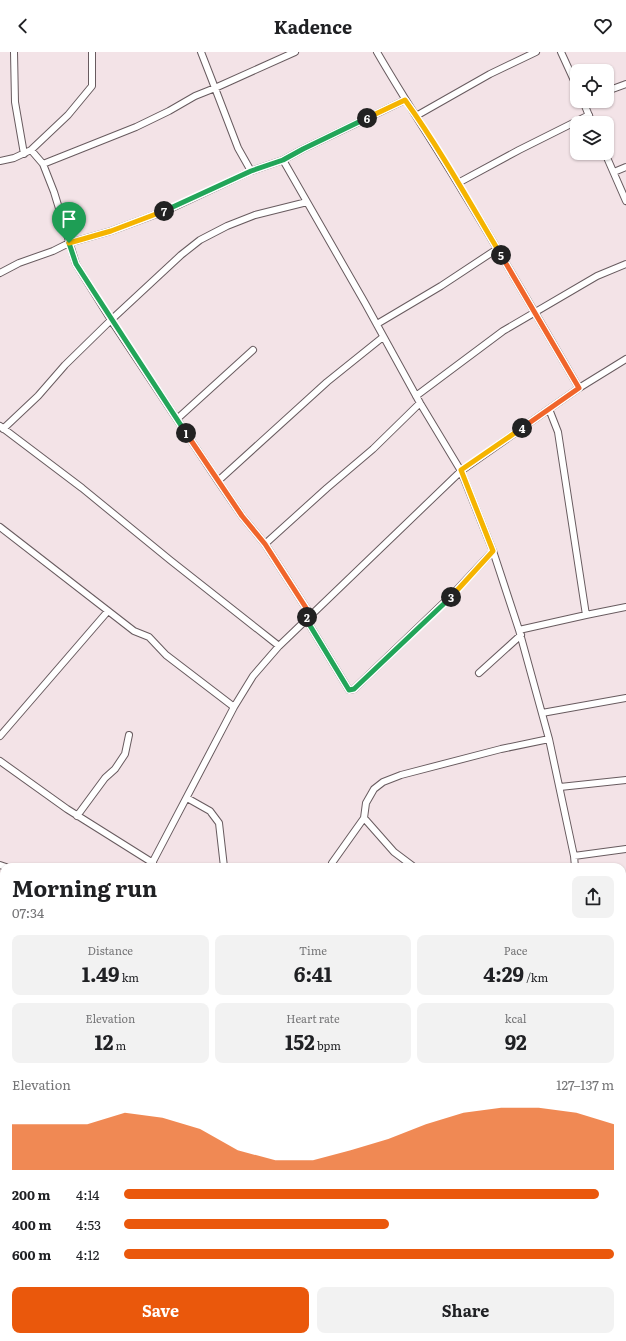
<!DOCTYPE html>
<html lang="en">
<head>
<meta charset="utf-8">
<style>
	:root { --surface:#fff; --page:#f2f2f2; --text:#202124; --muted:#757577; --accent:#ea580c }
	body { margin:0; font-family:Literata,serif; background:var(--page); color:var(--text); height:100vh; display:flex; flex-direction:column; font-size:15px; white-space:nowrap }
	* { box-sizing:border-box; margin:0 }
	p { font-size:13px; color:var(--muted) }
	.icon { flex:none; width:22px; height:22px; fill:none; stroke:currentColor; stroke-width:2; stroke-linecap:round; stroke-linejoin:round }
	.map { position:relative; flex:1; overflow:hidden }
	.side { position:absolute; left:0px; top:811px; width:626px; height:478px; display:flex; flex-direction:column; background:var(--surface); border-radius:12px 12px 0 0; box-shadow:0 1px 3px #0004 }
	.side>* { flex:none }
	.tools { position:absolute; left:570px; top:12px; display:grid; gap:8px }
	.tools a { display:grid; place-items:center; width:44px; height:44px; border-radius:8px; background:var(--surface); box-shadow:0 1px 3px #0004; font-size:20px }
	.pin { position:absolute; display:grid; place-items:center; width:34px; height:34px; color:#fff; margin:-41px -17px; border-radius:50% 50% 50% 0; rotate:-45deg; box-shadow:0 0 4px #0007 }
	.pin .icon { rotate:45deg }
	.km { position:absolute; width:20px; height:20px; margin:-10px; border-radius:50%; background:#222; color:#fff; font-size:11px; line-height:20px; text-align:center }
	.round { display:grid; place-items:center; flex:none; width:42px; height:42px; border-radius:8px; background:var(--page) }
	.summary { display:flex; align-items:center; justify-content:space-between; height:68px; padding:0 12px }
	h1 { font-size:22px; font-weight:700; line-height:30px }
	.metrics { display:grid; grid-template-columns:repeat(3,1fr); gap:6px; height:68px; padding:4px 12px }
	.metrics div { display:grid; align-content:center; border-radius:8px; background:var(--page); text-align:center }
	.metrics b { font-size:20px; font-weight:700 }
	.metrics small { font-size:11px; font-weight:400 }
	.metrics p { font-size:11px }
	.chart { height:112px; padding:8px 12px }
	.chart p { display:flex; justify-content:space-between }
	.chart svg { width:100%; height:72px; margin-top:4px; fill:var(--accent); opacity:.7 }
	.cta { display:flex; gap:8px; margin-top:auto; padding:8px 12px }
	.cta a { flex:1; height:46px; border-radius:8px; background:var(--accent); color:#fff; font-size:16px; font-weight:700; line-height:46px; text-align:center }
	.cta a+a { background:var(--page); color:var(--text) }
	ul { padding:0 12px; list-style:none; font-size:13px }
	li { display:grid; grid-template-columns:64px 48px 1fr; align-items:center; height:30px }
	li i { height:10px; border-radius:5px; background:var(--accent) }
	header { display:flex; justify-content:space-between; align-items:center; height:52px; padding:0 12px; background:var(--surface); font-size:18px; font-weight:700 }
	.map>svg:first-child { display:block }
	.lines { fill:none; stroke-linecap:round; stroke-linejoin:round }
	.minor-casing { stroke:#685b5f; stroke-width:8 }
	.minor { stroke:#fff; stroke-width:6 }
	.split-1-casing { stroke:#fff; stroke-width:8 }
	.split-2-casing { stroke:#fff; stroke-width:8 }
	.split-3-casing { stroke:#fff; stroke-width:8 }
	.split-4-casing { stroke:#fff; stroke-width:8 }
	.split-5-casing { stroke:#fff; stroke-width:8 }
	.split-6-casing { stroke:#fff; stroke-width:8 }
	.split-7-casing { stroke:#fff; stroke-width:8 }
	.split-8-casing { stroke:#fff; stroke-width:8 }
	.split-1 { stroke:#22a559; stroke-width:5 }
	.split-2 { stroke:#f0652b; stroke-width:5 }
	.split-3 { stroke:#22a559; stroke-width:5 }
	.split-4 { stroke:#f5b400; stroke-width:5 }
	.split-5 { stroke:#f0652b; stroke-width:5 }
	.split-6 { stroke:#f5b400; stroke-width:5 }
	.split-7 { stroke:#22a559; stroke-width:5 }
	.split-8 { stroke:#f5b400; stroke-width:5 }
</style>
</head>
<body>
<header><svg class="icon" aria-label="back" viewBox="0 0 24 24"><path d="M15 5l-7 7 7 7"/></svg>Kadence<svg class="icon" aria-label="heart" viewBox="0 0 24 24"><path d="M12 20l-8-8c-3-5 5-10 8-4 3-6 11-1 8 4z"/></svg></header>
<div class="map">
<svg width="626" height="1289" viewBox="0 0 626 1289">
	<rect width="100%" height="100%" fill="#f3e3e7"/>
	<g class="lines">
		<g class="minor-casing">
			<path id="minor" d="M14,0L15,50L24,102
				M201,0L215,36L295,0
				M377,0C404,47 435,93 463,140C503,205 541,271 579,336
				M561,0L577,35
				M607,39L626,32
				M583,49L592,71
				M416,64L490,22L536,0
				M31,98L43,112L54,140L76,212L111,268L218,429L242,464L265,492L310,562
				M605,101L626,149
				M283,108L365,251L420,351L461,419L493,499L519,578L549,687L574,804L575,815
				M0,109L14,106L31,98L68,63L92,34V0
				M43,112L136,75L169,59L195,44L215,36L238,96L251,119
				M614,120L626,115
				M458,131L519,98L589,63
				M0,221L19,211L53,199L69,191L111,179L170,157L251,119L283,108L303,97L405,48
				M377,272L441,234L497,197
				M416,344L503,279L597,224L626,212
				M549,357L558,380L586,563
				M177,367L253,298
				M0,374L82,436L170,508L279,594
				M3,377L38,344L65,313L111,268L181,203L200,188L227,174L255,163L307,150
				M218,429L327,330L383,285
				M0,475L134,579L149,585L166,603L234,655
				M265,492L327,436L373,397L420,351
				M306,567L349,638L354,637L452,543L493,499
				M519,578L586,563L626,555
				M479,621L521,583
				M542,661L626,646
				M0,684L108,559
				M0,709L67,757L153,811
				M560,735L626,728
				M187,746L210,759L219,771L224,815
				M77,764L105,726L115,717L125,702L129,683
				M364,766L394,800L414,815
				M574,804L626,797
				M0,813L6,815
				M150,815L234,655L253,624L279,594L461,419L579,336L626,307
				M331,815L332,811L364,766L366,751L374,737L383,730L401,723L501,697L549,687
				M622,849H626
				M0,1067L4,1060
				M0,1109L4,1110
				M622,1200L626,1199
				M96,1285L97,1289
				M174,1285L175,1289
				M265,1285L267,1289
				M541,1285L542,1289
				M601,1285V1289
				M218,1289L236,1285
				M327,1289L328,1285"/>
		</g>
		<use href="#minor" class="minor"/>
	</g>
	<g class="lines">
		<g class="split-1-casing">
			<path id="split-1" d="M69,191L76,212L94,240L186,381"/>
		</g>
		<g class="split-2-casing">
			<path id="split-2" d="M186,381L242,464L265,492L310,562L307,565"/>
		</g>
		<g class="split-3-casing">
			<path id="split-3" d="M307,565L306,567L349,638L354,637L451,545"/>
		</g>
		<g class="split-4-casing">
			<path id="split-4" d="M451,545L493,499L461,418L522,376"/>
		</g>
		<g class="split-5-casing">
			<path id="split-5" d="M501,203L579,336L522,376"/>
		</g>
		<g class="split-6-casing">
			<path id="split-6" d="M367,66L405,48C440,97 470,151 501,203"/>
		</g>
		<g class="split-7-casing">
			<path id="split-7" d="M164,159L251,119L283,108L303,97L367,66"/>
		</g>
		<g class="split-8-casing">
			<path id="split-8" d="M69,191L111,179L164,159"/>
		</g>
		<use href="#split-1" class="split-1"/>
		<use href="#split-2" class="split-2"/>
		<use href="#split-3" class="split-3"/>
		<use href="#split-4" class="split-4"/>
		<use href="#split-5" class="split-5"/>
		<use href="#split-6" class="split-6"/>
		<use href="#split-7" class="split-7"/>
		<use href="#split-8" class="split-8"/>
	</g>
</svg>
<div class="tools">
<a><svg class="icon" aria-label="locate" viewBox="0 0 24 24"><circle cx="12" cy="12" r="6"/><path d="M12 2v4M12 18v4M2 12h4M18 12h4"/></svg></a>
<a><svg class="icon" aria-label="layers" viewBox="0 0 24 24"><path d="M12 4l9 5-9 5-9-5zM3 14l9 5 9-5"/></svg></a>
</div>
<div class="pin" style="left:69px;top:191px;background:#1e9e55"><svg class="icon" aria-label="arrive" viewBox="0 0 24 24"><path d="M6 21V4h12l-3 4 3 4H6"/></svg></div>
<b class="km" style="left:186px;top:381px">1</b>
<b class="km" style="left:307px;top:565px">2</b>
<b class="km" style="left:451px;top:545px">3</b>
<b class="km" style="left:522px;top:376px">4</b>
<b class="km" style="left:501px;top:203px">5</b>
<b class="km" style="left:367px;top:66px">6</b>
<b class="km" style="left:164px;top:159px">7</b>
<section class="side">
<div class="summary"><div><h1>Morning run</h1><p>07:34</p></div><a class="round"><svg class="icon" aria-label="share" viewBox="0 0 24 24"><path d="M12 15V3M7 8l5-5 5 5M5 13v7h14v-7"/></svg></a></div>
<div class="metrics">
<div><p>Distance</p><b>1.49<small> km</small></b></div>
<div><p>Time</p><b>6:41</b></div>
<div><p>Pace</p><b>4:29<small> /km</small></b></div>
</div>
<div class="metrics">
<div><p>Elevation</p><b>12<small> m</small></b></div>
<div><p>Heart rate</p><b>152<small> bpm</small></b></div>
<div><p>kcal</p><b>92</b></div>
</div>
<div class="chart"><p><span>Elevation</span>127–137 m</p>
<svg viewBox="0 0 160 44" preserveAspectRatio="none"><path d="M0 44V16L10 16L20 16L30 9L40 12L50 19L60 32L70 38L80 38L90 32L100 25L110 16L120 9L130 6L140 6L150 9L160 16V44z"/></svg>
</div>
<ul>
<li><b>200 m</b>4:14<i style="width:97%"></i></li>
<li><b>400 m</b>4:53<i style="width:54%"></i></li>
<li><b>600 m</b>4:12<i style="width:100%"></i></li>
</ul>
<div class="cta"><a>Save</a><a>Share</a></div>
</section>
</div>
</body>
</html>
